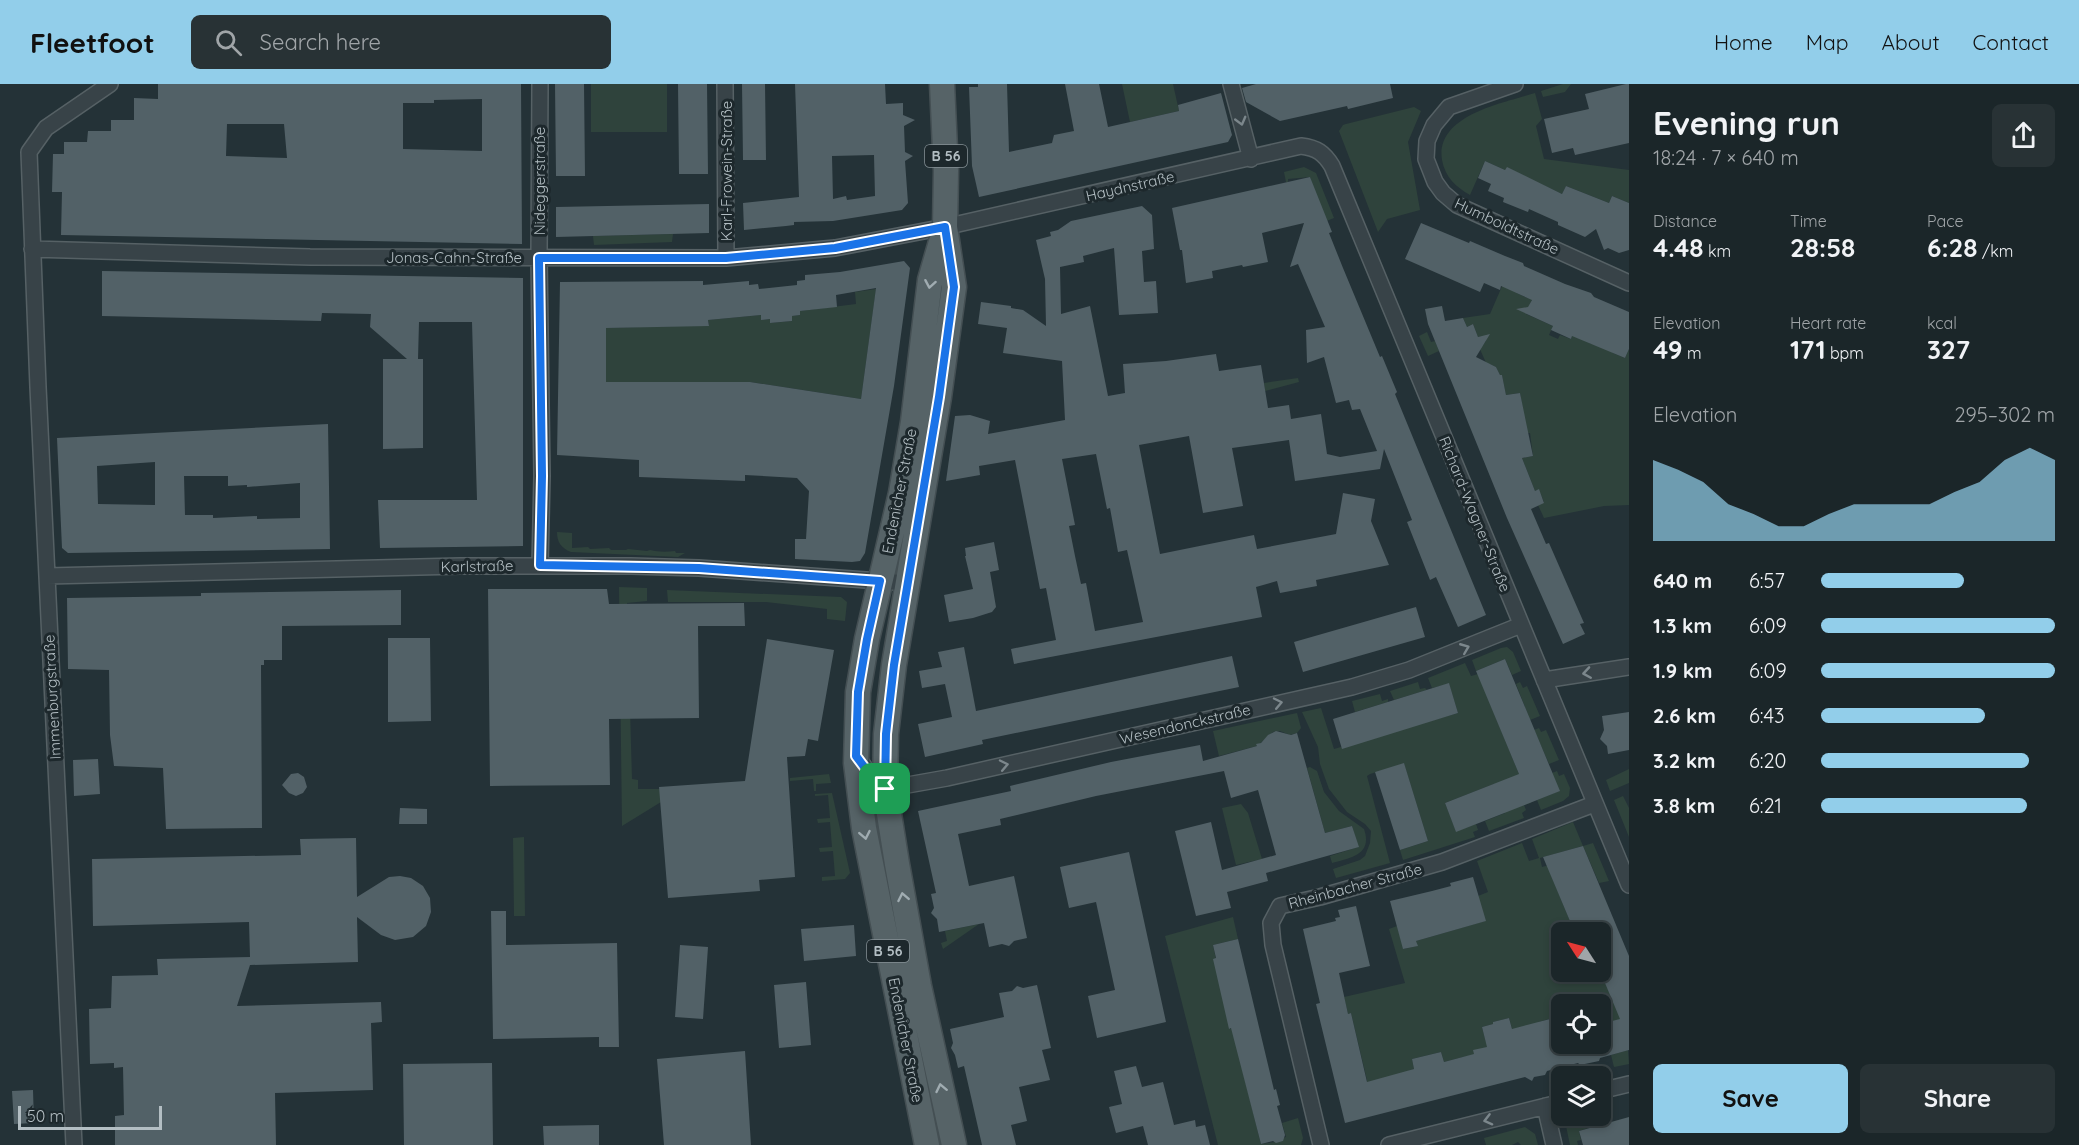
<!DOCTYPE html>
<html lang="en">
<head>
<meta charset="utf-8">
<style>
	:root { --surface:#1b2629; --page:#283235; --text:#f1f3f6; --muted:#a0a5a8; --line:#394346; --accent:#92ceea }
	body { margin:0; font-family:Quicksand,sans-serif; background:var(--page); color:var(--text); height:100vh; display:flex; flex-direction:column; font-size:22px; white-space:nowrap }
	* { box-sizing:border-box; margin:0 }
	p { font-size:20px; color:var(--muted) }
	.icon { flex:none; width:33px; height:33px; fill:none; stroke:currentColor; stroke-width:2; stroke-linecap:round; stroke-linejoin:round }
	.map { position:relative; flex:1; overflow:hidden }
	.details { display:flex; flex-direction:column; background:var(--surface); width:450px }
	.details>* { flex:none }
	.needle { width:39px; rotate:306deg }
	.buttons { position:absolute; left:1551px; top:838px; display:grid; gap:12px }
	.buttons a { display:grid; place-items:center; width:60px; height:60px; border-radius:9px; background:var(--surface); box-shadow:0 3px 9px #0003,0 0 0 2px var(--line); font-size:30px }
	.scale { position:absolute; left:18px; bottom:15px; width:144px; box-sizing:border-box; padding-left:6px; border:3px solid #b3bec3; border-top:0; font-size:16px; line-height:21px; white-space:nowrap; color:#b3bec3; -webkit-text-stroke:4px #1d282c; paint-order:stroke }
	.pin { position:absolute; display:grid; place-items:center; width:51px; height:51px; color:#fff; margin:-26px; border-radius:12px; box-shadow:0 3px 9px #0006 }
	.round { display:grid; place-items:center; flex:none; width:63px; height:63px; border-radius:9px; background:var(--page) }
	.headline { display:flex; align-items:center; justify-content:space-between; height:102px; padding:0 24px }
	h1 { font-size:33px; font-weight:700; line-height:45px }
	.metrics { display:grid; grid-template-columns:repeat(3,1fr); gap:9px; height:102px; padding:6px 24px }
	.metrics div { display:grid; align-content:center }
	.metrics b { font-size:26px; font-weight:700 }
	.metrics small { font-size:16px; font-weight:400 }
	.metrics p { font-size:16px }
	.chart { height:168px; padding:12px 24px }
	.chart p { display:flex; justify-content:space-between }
	.chart svg { width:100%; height:108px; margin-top:6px; fill:var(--accent); opacity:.7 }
	.button { display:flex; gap:12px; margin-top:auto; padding:12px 24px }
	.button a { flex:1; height:69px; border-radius:9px; background:var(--accent); color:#111; font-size:24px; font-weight:700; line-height:69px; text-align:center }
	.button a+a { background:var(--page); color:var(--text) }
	ul { padding:0 24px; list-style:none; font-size:20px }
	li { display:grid; grid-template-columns:96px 72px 1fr; align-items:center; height:45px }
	li i { height:15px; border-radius:8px; background:var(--accent) }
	header { display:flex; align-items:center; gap:36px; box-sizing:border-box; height:84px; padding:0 30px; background:var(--accent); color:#111 }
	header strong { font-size:28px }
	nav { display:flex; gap:33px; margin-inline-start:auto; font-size:21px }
	.search { width:420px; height:54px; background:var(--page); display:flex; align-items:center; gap:15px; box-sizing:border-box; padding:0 21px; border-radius:9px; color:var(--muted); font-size:22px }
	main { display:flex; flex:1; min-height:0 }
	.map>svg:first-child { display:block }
	.green { fill:#2f433c }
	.building { fill:#526167; fill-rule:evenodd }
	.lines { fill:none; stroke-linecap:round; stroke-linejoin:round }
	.minor-casing { stroke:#566165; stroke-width:18 }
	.primary-casing { stroke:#444f53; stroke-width:27 }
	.minor { stroke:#384348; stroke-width:15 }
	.primary { stroke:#566367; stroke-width:24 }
	.oneway { stroke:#7c878c }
	.oneway2 { stroke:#a0acb1 }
	.route-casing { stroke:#fff; stroke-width:12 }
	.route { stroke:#1a73e8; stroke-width:8 }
	.labels { text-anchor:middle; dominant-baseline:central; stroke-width:6; stroke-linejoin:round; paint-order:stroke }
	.shield { fill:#1d282c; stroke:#869196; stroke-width:1.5 }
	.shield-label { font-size:14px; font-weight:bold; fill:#b3bec3 }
	.street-label { font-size:15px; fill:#b3bec3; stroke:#1d282c }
</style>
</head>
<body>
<header>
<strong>Fleetfoot</strong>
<div class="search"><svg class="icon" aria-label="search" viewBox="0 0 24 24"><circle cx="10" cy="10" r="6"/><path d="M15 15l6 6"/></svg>Search here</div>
<nav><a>Home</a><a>Map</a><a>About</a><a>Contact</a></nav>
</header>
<main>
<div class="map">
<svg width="1629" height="1061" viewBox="0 0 1629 1061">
	<rect width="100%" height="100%" fill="#243237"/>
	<path class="green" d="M591,0H667V48H591Z
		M1122,0H1173L1179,27L1130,38Z
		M1563,0H1571L1565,8L1543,13L1541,7Z
		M1535,9L1542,35L1536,42L1544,75L1629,86V119L1612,112L1609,119L1566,102L1562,110L1507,84L1505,86L1485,77L1470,111C1456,103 1445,93 1442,76C1435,31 1503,19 1535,9Z
		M1414,23L1421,27L1408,58L1420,126L1387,135L1378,148L1339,47L1343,41L1346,40Z
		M1304,83L1316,89L1334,134L1324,138L1310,93L1288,95V98H1286L1284,88Z
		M673,150L672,158L594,161L593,152Z
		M1503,200L1516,205L1517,209L1527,214L1533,213L1526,230L1553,242L1549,251L1558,255L1560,251L1571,255L1573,250L1591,260L1594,252L1613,269L1625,274L1629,265V421L1604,422L1544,434L1538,421L1544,418L1539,406L1535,407L1522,374L1533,372L1530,349H1527L1520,309L1506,311L1502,291H1500L1496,283L1490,280L1487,281L1479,263L1483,261L1486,257L1484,252L1478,253L1473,240L1467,243L1463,234L1490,230Z
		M876,205L861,315L750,298H602L606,261H603L604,244L709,241L708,236L761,231V236L770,235L771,239L792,237V232L800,231V227L856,220L855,208Z
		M1427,248L1431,258L1435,257L1439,267L1428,272L1419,252Z
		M1298,294L1299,298L1265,307L1264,299Z
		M557,448L572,449V464L588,463L590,465L609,464L611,466H626L628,465L647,467L650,466C658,468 666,468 675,467L676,469H685L678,473L571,468C561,464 557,458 557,448Z
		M619,503L647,504V517L627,519L632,695L638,696V705H660L661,718L622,742Z
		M667,506L841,513L847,518L845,537L827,535V525L766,518H668Z
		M1507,563L1513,568L1521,587L1512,591L1505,575L1476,587L1472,576L1501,564Z
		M1465,579L1471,592L1478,590L1531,719L1524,721L1526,726L1522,729L1524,734L1489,747L1485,737L1505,729L1494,700L1445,719L1456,747L1476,740L1478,746L1473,748L1475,753L1403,776L1400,766L1428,757L1404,680L1370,690L1367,692L1390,779L1336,794L1333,785L1360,776L1365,772L1370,759L1371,747L1365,740L1347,728L1329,705L1320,680L1318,663L1302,628L1321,624L1334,665L1458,629L1449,600L1432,604L1428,594Z
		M1418,598L1420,605L1425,604L1427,606L1394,616L1390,607Z
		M1520,598L1523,604L1527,602L1540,632L1530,636L1516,600Z
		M1380,610L1382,617L1388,615V618L1355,628L1352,617Z
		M1297,629L1301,644L1297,649L1290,651L1280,647L1273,648L1257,662L1219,672L1213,647Z
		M1539,644L1541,648L1546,646L1559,676L1549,680L1534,646Z
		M1310,683L1317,687L1324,708L1339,727L1364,745C1373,771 1350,774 1332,779L1330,772L1358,763L1352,742L1325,749L1307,684Z
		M1629,685V699L1610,707L1606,696Z
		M1557,687L1559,692L1564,690L1570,704L1569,712L1563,717L1541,726L1537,716L1559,707L1552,689Z
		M829,690L831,699L816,700V707H814L813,695L790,697V694Z
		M832,709L850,789L845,795L822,797V793L835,792L833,767L820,768L819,764L832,763L830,738L818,739L817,735L830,734L828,711L815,712V710Z
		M1623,712L1629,724V753L1614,716Z
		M1241,720L1248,729L1262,775L1236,781L1222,724Z
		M1573,738L1583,762L1593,759L1609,797L1599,799L1583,762L1540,774L1542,783L1560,778L1551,791L1575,849H1562V888H1600L1629,938L1601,940L1600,921H1562L1561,951L1554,953L1549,935L1539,938L1516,958L1509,934L1493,938V940L1482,943L1486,958L1491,964L1475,972L1463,973L1444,978L1441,968L1412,975L1414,985L1365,1003L1367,996L1351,929L1348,930L1344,913L1405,899L1389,845L1397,842L1404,865L1417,862L1416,857L1485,837L1478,812L1488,808L1477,777L1522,759L1529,777L1539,774L1532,755Z
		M524,753L525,832H514L513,754Z
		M1233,833L1238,855L1213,861L1230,945L1232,944L1261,1060L1283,1057V1054L1286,1053L1282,1039L1298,1034L1303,1054L1301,1061H1218L1165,852Z
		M979,840L943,865L941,859L947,857L945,847Z
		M1628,966L1629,980L1614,983L1611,971Z
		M1601,1024H1603L1607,1038L1579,1047L1581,1056L1577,1057L1578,1061H1570L1566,1042L1572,1032H1600Z
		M1525,1043L1535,1050L1538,1061H1521L1518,1058L1512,1061H1486L1484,1054Z"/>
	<path class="building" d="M158,0H521L522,160L61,151L62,108H52L53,70H64V58H87L88,47H111V36H134V14L158,15ZM482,15V67L403,65V19H434V16ZM227,40H284L287,74L226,72Z
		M555,0H584L585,92H556Z
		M678,0H707L708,90H679Z
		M742,0H765L766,76H743Z
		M795,0H885L886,20L903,19V31L915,36L904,42L905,68L913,72L905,77L908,119L902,126L833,137L794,138V141L786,142L744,146L743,119L799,113ZM874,71L875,112L847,116L846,112L833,115L832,72Z
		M978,0H1007L1009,68L1052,59L1054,51L1074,47L1065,0H1099L1108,43L1179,27L1178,21L1221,9L1232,51L1228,58L979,113L972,82L969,3H978Z
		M1256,0H1390L1393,14L1348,25L1347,22L1280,37L1246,18L1242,4Z
		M1626,0H1629V59L1575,71L1573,64L1552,69L1544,35L1589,25L1585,10Z
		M1485,77L1505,86L1507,83L1562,110L1566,102L1609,119L1612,112L1629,119V166L1619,169L1608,164L1604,166L1596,145L1585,153L1558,141V138L1529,125L1528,128L1503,118L1504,114L1488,107L1491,100L1478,94Z
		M1310,93L1332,148L1329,149L1343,184L1380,273L1382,272L1397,308L1395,310L1486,531L1458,543L1436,493L1430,496L1407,438L1412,436L1384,365L1380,385L1295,397L1289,356L1232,364L1243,422L1203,429L1189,352L1139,361L1160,470L1254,451L1257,465L1336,450L1343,409L1375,415L1371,437L1389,481L1316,496L1317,502L1280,509L1277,497L1256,503L1262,533L1014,580L1011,565L1056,556L1046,504L1040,505L1015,376L979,382L980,391L946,397L955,332L970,331L990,337L988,350L1065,336L1062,277L1003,269L1007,244L978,240L981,218L1011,222V224L1023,226L1046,242L1045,195L1036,156L1051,152L1050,148L1058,146L1071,137L1142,122L1152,131L1154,165L1142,167L1144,198L1156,197L1158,229L1119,231L1114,164L1083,172L1084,178L1060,183L1061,230L1090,222L1108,312L1125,309L1123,280L1166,277L1216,270L1219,287L1261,281L1268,324L1289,321L1291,335L1321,330L1327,370L1340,373L1377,367L1360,325L1352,326L1349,316L1336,319L1324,273L1307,279L1306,246L1325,243L1298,180L1290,183L1304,139L1262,149L1268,178L1243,183L1242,181L1212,187L1213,194L1186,199L1182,166H1180L1172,124ZM1096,370L1107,425L1110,424L1118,468L1127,466L1143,538L1095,547L1086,499L1081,500L1075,472L1069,442L1075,441L1062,375Z
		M709,120V149L556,153V123Z
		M1421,139L1469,159L1470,157L1505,172L1523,179L1524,182L1565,200L1591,209L1594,213L1629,228V265L1625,274L1572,252L1571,255L1551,246L1553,242L1516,225L1528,223L1532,216L1501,202L1500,206L1484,199L1480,208L1405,175Z
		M904,177L910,184L894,302L865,469L860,477L852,478L795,475V455H806L809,407L797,394L745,391V397L639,393V376L557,371L560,198L703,197V201L749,197V201L758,200L759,205L797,201V197L805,196V191L840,188ZM876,204L861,315L750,298H606V244L709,242L708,236L761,231V236L770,235V239L792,237V232L800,231V227L837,223L836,211Z
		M102,187L523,194V462L380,464L378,416H477L472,238H419L418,275H423V364L383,365V275H407L370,243L371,230L322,229L321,237L102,232Z
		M1442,222L1445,237L1463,234L1467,243L1473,240L1478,253L1490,250L1476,273L1496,283L1500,291H1502L1506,311L1520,309L1533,372L1522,374L1535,407L1539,405L1544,419L1531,425L1546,460L1549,459L1584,539L1580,540L1585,550L1563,560L1507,434L1428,240L1425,225Z
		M328,340L330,465L68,469L62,464L57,354ZM155,378V421L98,420L97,382ZM184,392H228V402L247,401V403L300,399V434L257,435V432L213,434V431H185Z
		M994,458L999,486L990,488L996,523L992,528L973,534L949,538L944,511L973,505L965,472H966L965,464Z
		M488,505H607L609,520L744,519L745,542H698L699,634L609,635L610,701L490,702Z
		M401,506V541L282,542V576H264V581H261L262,744L166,745L163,684L114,682L110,651L109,586L68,585L67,514L201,512V509Z
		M1416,523L1425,553L1303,588L1294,558Z
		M388,554H430L431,637L388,638Z
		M767,555L834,566L818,657L808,655L805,672L787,673L795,793L759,796L760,807L668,814L659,703L745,697Z
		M964,563L976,627L1232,572L1239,603L982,656L983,660L925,673L918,640L952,633L945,600L922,604L919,587L942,583L938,568Z
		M1505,575L1560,707L1456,748L1445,719L1519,690L1476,587Z
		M1449,599L1458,629L1342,665L1333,635Z
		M1629,628V666L1608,670L1607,662L1600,655L1604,646L1602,632Z
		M1276,647L1291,651L1297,649L1325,749L1352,742L1359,763L1266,789L1268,797L1227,808L1231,824L1196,832L1175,747L1211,738L1222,786L1276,771L1258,706L1231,714L1224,687L1096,712L1000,735L1001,741L958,750L969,802L1014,792L1027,854L1014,857L1009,862L1002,860L989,863L984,839L939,848L937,835L931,829L934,824L931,810L936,809L918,727L1011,707L1010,702L1111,678L1200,661L1203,677L1257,662L1256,660L1261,659L1268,651Z
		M98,675L100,710L74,712L73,676Z
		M1404,679L1428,757L1400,766L1375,688Z
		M298,689L304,693L307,703L303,709L296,712L289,709L282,701L291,690Z
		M400,724L427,725V740H399Z
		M356,754L357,813L389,793L400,792L411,794L423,802L430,814L431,828L426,842L413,853L395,856L381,851L357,833L358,878L250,881L237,922L381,918L382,938L371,939L373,1006L275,1009L276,1061H115V1032L124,1031L123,983L114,984V979L90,980L89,925L111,924L112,892L158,891L157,875L250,873L249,838L93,842L92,775L301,771L300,755Z
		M1583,762L1629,872V966L1600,974L1599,977L1580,981L1578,979L1547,987L1545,991L1534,993L1532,997L1525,993L1345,1039L1316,920L1320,919L1303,845L1336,837L1335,834L1340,833L1338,826L1356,822L1370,882L1339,889L1348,930L1351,929L1367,998L1414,985L1412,975L1441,968L1444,978L1474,970L1473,966L1487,963L1482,943L1493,940V938L1509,934L1512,945L1550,935L1554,953L1562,951V960H1600V940L1620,935L1600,887V849H1575L1543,773Z
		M1129,768L1166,938L1097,954L1088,912L1115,906L1096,818L1069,824L1060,783Z
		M1473,793L1486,837L1416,857L1418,862L1403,865L1390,817L1432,807L1451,802L1450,799Z
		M491,827H506V861L617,859L619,963H599V953L493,955Z
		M854,841L856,872L804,877L801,845Z
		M1238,855L1274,1006L1276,1005L1280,1021L1277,1022L1285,1051L1283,1057L1276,1059L1273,1057L1261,1060L1231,944L1229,945L1213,875L1216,874L1213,861Z
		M680,861L708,863L703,935L675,933Z
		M806,898L811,961L779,964L774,901Z
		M1037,901L1051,964L1042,966L1050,996L1019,1003L1027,1037L1011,1041L1016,1061H982L964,982L958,984L955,971L951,964L953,959L950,945L1004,933L999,909L1012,907L1017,902L1023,904Z
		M745,967L751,1061H664L657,975Z
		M492,979L493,1061H404L403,980Z
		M1136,982L1142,1003L1163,998L1174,1041L1195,1036L1196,1043L1205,1041L1210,1061H1148L1143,1042L1116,1049L1109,1023L1122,1020L1114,987Z
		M33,1006L34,1039L14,1040L12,1007Z
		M1629,1033V1061H1583L1579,1047Z
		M599,1041V1061H544L543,1042Z"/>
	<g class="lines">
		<g class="minor-casing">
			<path id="minor" d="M540,0L539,174L542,392L540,481
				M725,0L726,174
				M1231,0L1251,75
				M1515,0L1449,23L1434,41L1427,57L1426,75L1435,98L1443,109L1457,121L1629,199
				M32,165L310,173L726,174L835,164L945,143L1301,62C1317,64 1324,69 1332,82L1629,801
				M47,492L460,482H631L699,484L908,499
				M1544,596L1629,583
				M858,674L868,688L885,705L947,694L1352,603L1409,586L1521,541
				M1600,1007L1629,1000
				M1545,1022L1554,1061
				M74,1061L38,303L29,68L46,44L110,0
				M1321,1061L1273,861L1271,839L1280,822L1320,813L1442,778L1594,720
				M1389,1061L1562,1018"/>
		</g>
		<g class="primary-casing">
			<path id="primary" d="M942,0L946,87L945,143L954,203L939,313L894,581L886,650L885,705L897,780L919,902L954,1061
				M927,1061L864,744L856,679L858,608L867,555L901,409L913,338L930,196L943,151"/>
		</g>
		<use href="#minor" class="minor"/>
		<use href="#primary" class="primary"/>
	</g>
	<defs><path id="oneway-chevron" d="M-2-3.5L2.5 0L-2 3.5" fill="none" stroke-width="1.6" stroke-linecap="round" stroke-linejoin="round" transform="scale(1.5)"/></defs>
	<g class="oneway">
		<use href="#oneway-chevron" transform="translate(1241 37) rotate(75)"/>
		<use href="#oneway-chevron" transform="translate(1465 564) rotate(-22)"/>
		<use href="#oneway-chevron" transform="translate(1587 589) rotate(171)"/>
		<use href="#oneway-chevron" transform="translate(1278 619) rotate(-12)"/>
		<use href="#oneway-chevron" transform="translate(1004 681) rotate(-12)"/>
		<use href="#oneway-chevron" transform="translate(1488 1036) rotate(166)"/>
	</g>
	<g class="oneway2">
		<use href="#oneway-chevron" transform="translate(930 200) rotate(100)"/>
		<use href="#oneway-chevron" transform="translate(865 751) rotate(79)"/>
		<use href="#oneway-chevron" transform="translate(903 813) rotate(-101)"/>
		<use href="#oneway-chevron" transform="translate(941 1004) rotate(-102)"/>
	</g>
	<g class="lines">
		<g class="route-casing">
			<path id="route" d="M945,143L954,203L939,313L894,581L886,650L885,705L868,688L856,672L858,608L867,555L880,497L699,484L540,481L542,392L539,174H726L835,164Z"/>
		</g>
		<use href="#route" class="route"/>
	</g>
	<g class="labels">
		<g class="shield">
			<rect x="925" y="61" width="42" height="22" rx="4.5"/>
			<rect x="867" y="856" width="42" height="22" rx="4.5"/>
		</g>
		<g class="shield-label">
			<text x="946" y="72">B 56</text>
			<text x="888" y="867">B 56</text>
		</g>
		<g class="street-label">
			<text transform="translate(726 87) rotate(-90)">Karl-Frowein-Straße</text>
			<text transform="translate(539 97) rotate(-90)">Nideggerstraße</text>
			<text transform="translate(1130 102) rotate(-13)">Haydnstraße</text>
			<text transform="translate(1507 142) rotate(25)">Humboldtstraße</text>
			<text x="454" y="173">Jonas-Cahn-Straße</text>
			<text transform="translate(899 407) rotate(-79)">Endenicher Straße</text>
			<text transform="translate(1475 430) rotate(68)">Richard-Wagner-Straße</text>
			<text transform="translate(477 482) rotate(-1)">Karlstraße</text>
			<text transform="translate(52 613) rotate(-93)">Immenburgstraße</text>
			<text transform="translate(1185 640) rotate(-13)">Wesendonckstraße</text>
			<text transform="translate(1355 802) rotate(-15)">Rheinbacher Straße</text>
			<text transform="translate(906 956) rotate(79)">Endenicher Straße</text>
		</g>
	</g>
</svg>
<div class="buttons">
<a><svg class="needle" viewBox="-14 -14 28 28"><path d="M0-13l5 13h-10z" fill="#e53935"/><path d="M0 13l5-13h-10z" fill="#a0a5a8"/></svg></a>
<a><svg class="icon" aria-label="locate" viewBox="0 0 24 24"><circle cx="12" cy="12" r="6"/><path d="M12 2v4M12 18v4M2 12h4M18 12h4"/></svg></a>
<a><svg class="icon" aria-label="layers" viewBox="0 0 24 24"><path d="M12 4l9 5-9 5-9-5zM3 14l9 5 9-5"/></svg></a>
</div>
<div class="scale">50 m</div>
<div class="pin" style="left:885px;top:705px;background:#1e9e55"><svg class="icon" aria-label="arrive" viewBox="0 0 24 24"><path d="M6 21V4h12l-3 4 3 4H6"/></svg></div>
</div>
<section class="details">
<div class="headline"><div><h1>Evening run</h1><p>18:24 · 7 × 640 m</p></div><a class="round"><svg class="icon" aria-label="share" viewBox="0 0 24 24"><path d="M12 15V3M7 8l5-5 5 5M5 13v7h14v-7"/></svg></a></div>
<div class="metrics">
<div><p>Distance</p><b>4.48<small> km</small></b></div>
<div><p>Time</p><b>28:58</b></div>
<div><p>Pace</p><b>6:28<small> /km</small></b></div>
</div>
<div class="metrics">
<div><p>Elevation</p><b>49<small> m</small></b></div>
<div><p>Heart rate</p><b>171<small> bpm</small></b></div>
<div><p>kcal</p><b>327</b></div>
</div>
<div class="chart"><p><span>Elevation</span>295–302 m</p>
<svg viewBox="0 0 160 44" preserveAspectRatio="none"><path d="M0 44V11L10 15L20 20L30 29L40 33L50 38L60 38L70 33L80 29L90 29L100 29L110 29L120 24L130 20L140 11L150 6L160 11V44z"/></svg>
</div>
<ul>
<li><b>640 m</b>6:57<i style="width:61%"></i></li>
<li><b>1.3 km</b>6:09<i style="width:100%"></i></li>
<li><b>1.9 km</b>6:09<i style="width:100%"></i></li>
<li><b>2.6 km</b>6:43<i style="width:70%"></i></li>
<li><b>3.2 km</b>6:20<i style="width:89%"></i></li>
<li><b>3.8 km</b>6:21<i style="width:88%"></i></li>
</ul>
<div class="button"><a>Save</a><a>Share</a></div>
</section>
</main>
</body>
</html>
